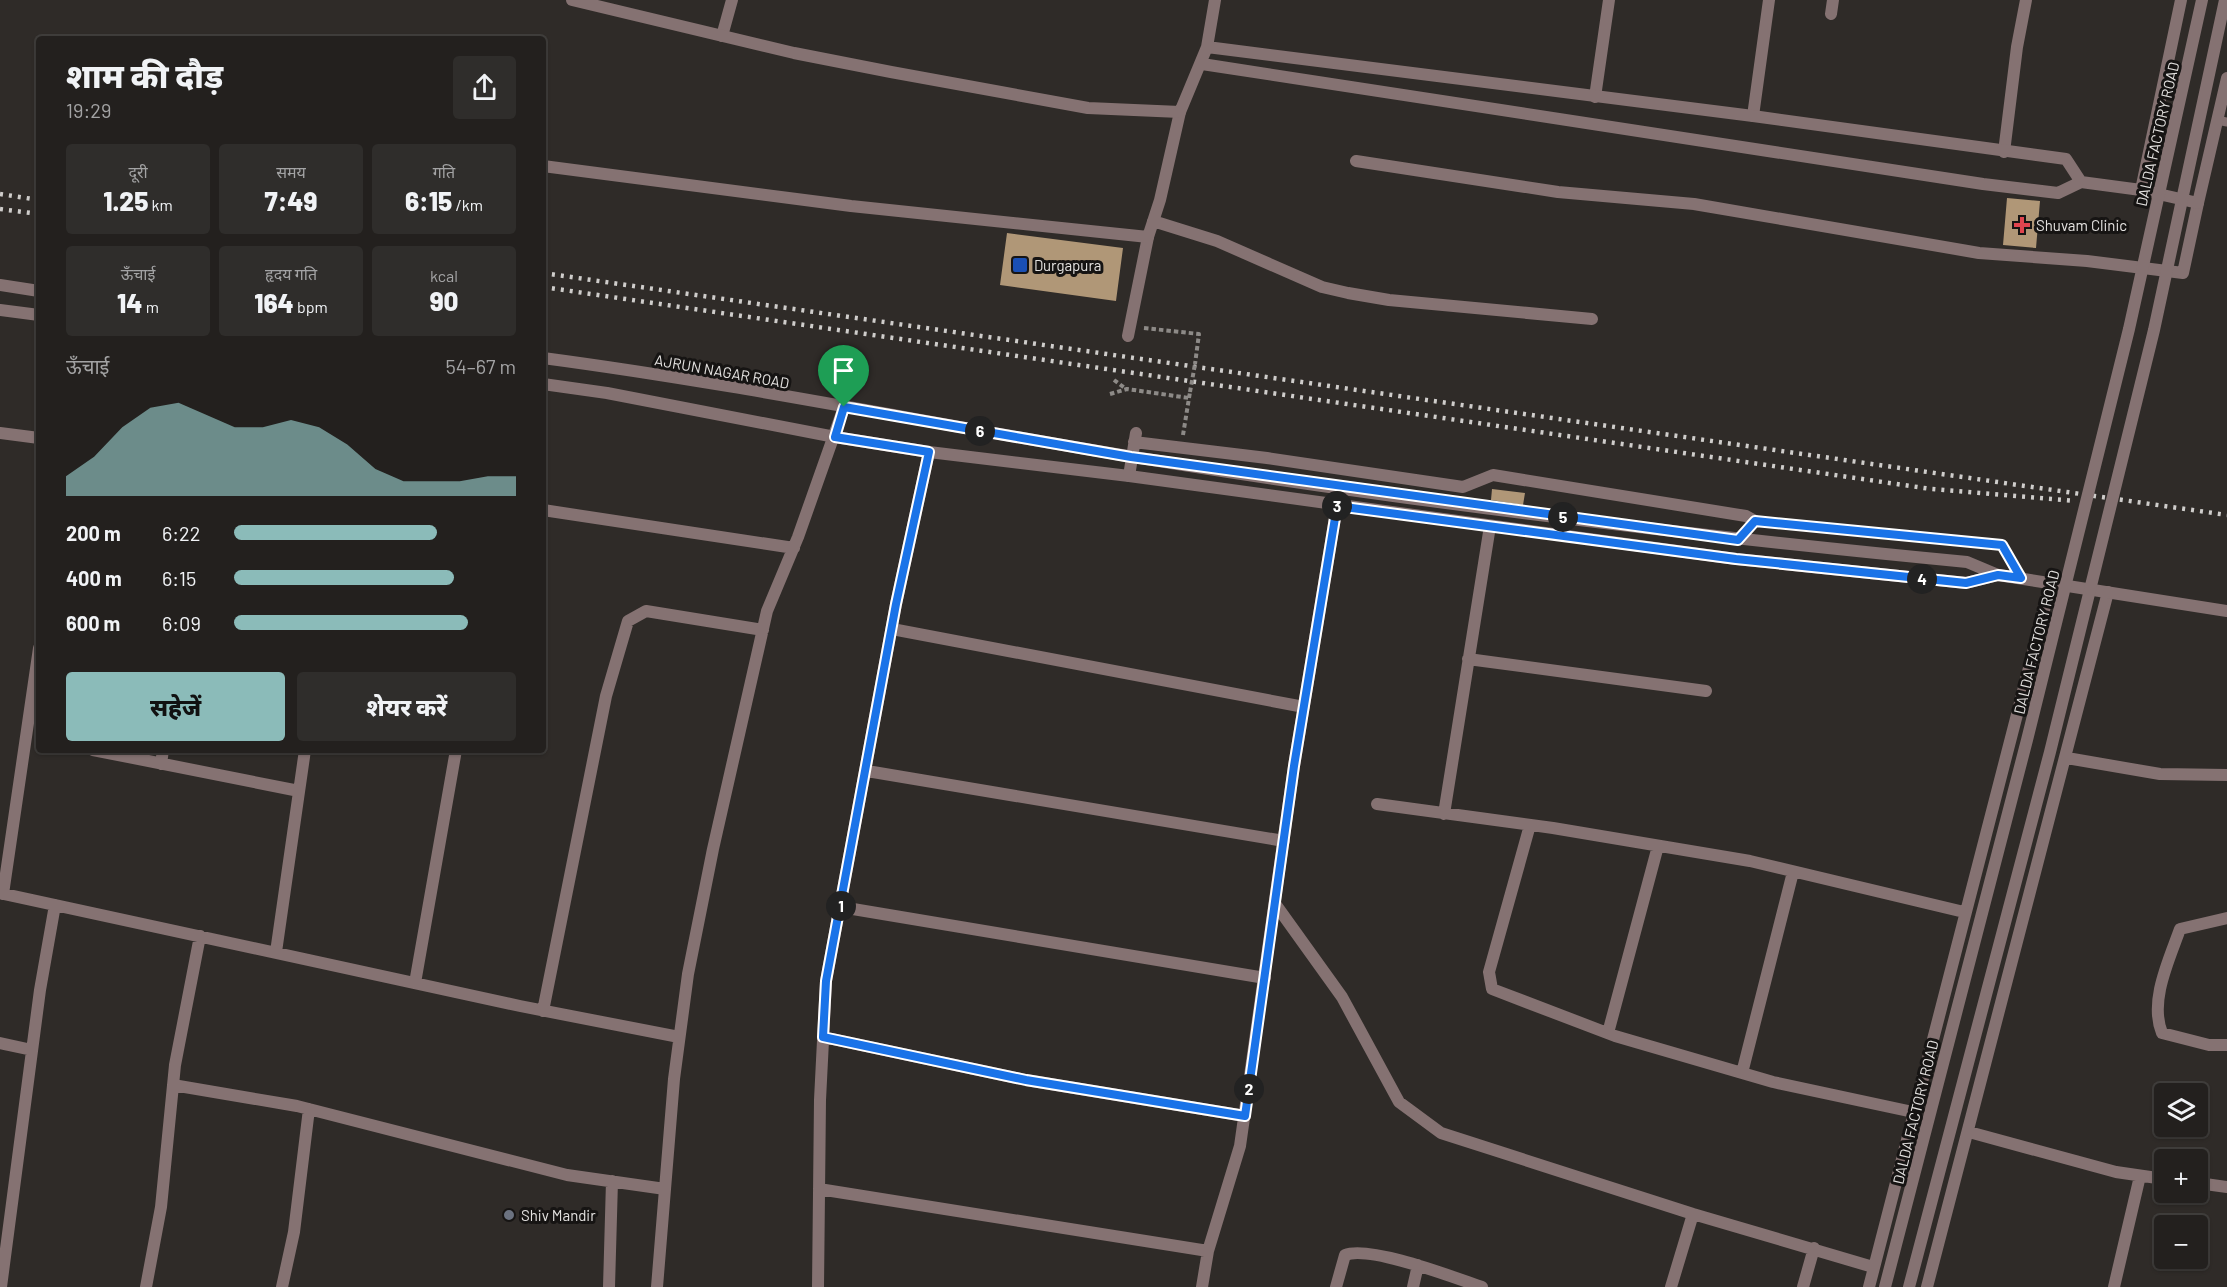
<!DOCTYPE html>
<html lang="hi">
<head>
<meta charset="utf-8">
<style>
	:root { --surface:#23201e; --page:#2f2d2b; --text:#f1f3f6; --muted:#a3a3a4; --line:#403e3c; --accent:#8bbbb9 }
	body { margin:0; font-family:Barlow,"Noto Sans Devanagari",sans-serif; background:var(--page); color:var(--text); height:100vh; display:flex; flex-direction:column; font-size:22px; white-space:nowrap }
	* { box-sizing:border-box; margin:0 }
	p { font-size:20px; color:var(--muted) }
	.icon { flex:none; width:33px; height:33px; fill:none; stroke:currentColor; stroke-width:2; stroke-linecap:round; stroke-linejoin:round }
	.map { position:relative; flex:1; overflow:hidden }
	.details { position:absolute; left:36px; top:36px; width:510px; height:717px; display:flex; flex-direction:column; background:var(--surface); border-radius:6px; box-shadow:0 2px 4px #0004,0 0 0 2px var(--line) }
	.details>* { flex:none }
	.controls { position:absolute; left:2154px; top:1083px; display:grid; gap:12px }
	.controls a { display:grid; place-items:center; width:54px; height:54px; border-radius:6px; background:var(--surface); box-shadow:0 2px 4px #0004,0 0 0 2px var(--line); font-size:30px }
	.pin { position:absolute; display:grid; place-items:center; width:51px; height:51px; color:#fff; margin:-62px -26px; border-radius:50% 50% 50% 0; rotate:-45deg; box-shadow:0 0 6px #0007 }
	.pin .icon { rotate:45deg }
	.km { position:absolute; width:30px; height:30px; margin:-15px; border-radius:50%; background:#222; color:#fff; font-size:16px; line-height:30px; text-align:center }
	.round { display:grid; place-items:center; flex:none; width:63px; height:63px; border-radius:6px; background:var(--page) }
	.overview { display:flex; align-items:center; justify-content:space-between; height:102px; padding:0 30px }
	h1 { font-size:33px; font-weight:800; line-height:45px }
	.figures { display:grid; grid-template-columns:repeat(3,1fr); gap:9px; height:102px; padding:6px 30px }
	.figures div { display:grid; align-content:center; border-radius:6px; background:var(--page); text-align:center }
	.figures b { font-size:26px; font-weight:800 }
	.figures small { font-size:16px; font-weight:400 }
	.figures p { font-size:16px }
	.chart { height:168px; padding:12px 30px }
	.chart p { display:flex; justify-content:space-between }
	.chart svg { width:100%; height:108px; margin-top:6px; fill:var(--accent); opacity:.7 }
	.primary-button { display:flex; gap:12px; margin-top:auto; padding:12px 30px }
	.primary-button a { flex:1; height:69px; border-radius:6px; background:var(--accent); color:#111; font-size:24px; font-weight:800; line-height:69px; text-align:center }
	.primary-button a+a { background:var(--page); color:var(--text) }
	ul { padding:0 30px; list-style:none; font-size:20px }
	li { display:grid; grid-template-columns:96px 72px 1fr; align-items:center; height:45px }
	li i { height:15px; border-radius:8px; background:var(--accent) }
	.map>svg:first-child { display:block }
	.building { fill:#b09777 }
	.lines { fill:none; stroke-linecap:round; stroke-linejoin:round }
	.path { stroke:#8d8a87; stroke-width:4; stroke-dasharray:4.5 3; stroke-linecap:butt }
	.service { stroke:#857272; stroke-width:9 }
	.pedestrian { stroke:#857272; stroke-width:12 }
	.minor { stroke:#857272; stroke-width:12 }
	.tertiary { stroke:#857272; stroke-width:12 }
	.rail { stroke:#cfcdcb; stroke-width:4.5; stroke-dasharray:3 6; stroke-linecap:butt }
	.path-bridge { stroke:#8d8a87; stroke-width:4; stroke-dasharray:4.5 3; stroke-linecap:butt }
	.tertiary-bridge { stroke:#857272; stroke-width:12 }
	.route-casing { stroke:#fff; stroke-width:12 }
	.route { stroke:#1a73e8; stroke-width:8 }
	.health-dot { fill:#e0444e; stroke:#161413; stroke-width:2 }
	.transit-dot { fill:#1a4fb4; stroke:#161413; stroke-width:2 }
	.worship-dot { fill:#6b7280; stroke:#161413; stroke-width:2 }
	.labels { text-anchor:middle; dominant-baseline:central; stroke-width:6; stroke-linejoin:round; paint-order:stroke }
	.street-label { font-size:15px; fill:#e4e2e0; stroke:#161413 }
	.poi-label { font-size:15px; fill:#e4e2e0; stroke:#161413; text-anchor:start }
</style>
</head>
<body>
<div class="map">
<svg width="2227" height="1287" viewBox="0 0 2227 1287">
	<rect width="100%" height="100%" fill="#2f2b28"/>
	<path class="building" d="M2007,198L2040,201L2036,248L2003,245Z
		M1007,233L1123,248L1116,301L1000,285Z
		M1492,489L1525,493L1523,505L1491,500Z"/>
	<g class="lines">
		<path class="path" d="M1144,328L1199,334L1195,364
			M1114,380L1126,389
			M1110,394L1127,389L1189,398
			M1183,435L1190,392"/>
		<path class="service" d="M2217,120L2227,122
			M1738,540L1755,521L2002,545L2021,578"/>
		<path class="pedestrian" d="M1128,336L1148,237
			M1134,442L1267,458L1463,487L1493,475L1746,516L1755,521
			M1129,476L1136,433"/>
		<path class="minor" d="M1831,14L1833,0
			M722,36L732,0
			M1595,97L1609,0
			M1753,116L1769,0
			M2004,152L2017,47L2026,0
			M1356,161L1558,192L1694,204L1979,253L2087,261L2183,273L2198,203
			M543,166L851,206L1148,237L1160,200L1180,112
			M1153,221L1217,241L1322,287L1348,293L1389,300L1592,319
			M0,433L39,438
			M543,510L794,548
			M892,629L1304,707
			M1468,659L1706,691
			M93,750L299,791
			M2067,758L2160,774L2227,775
			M161,764L163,750
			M867,771L1284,841
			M1377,804L1553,828L1750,861L1964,912
			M1444,814L1490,526
			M1530,825L1489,972L1492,989L1615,1036L1773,1082L1913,1112
			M0,893L520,1006L679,1037
			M3,894L39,648
			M1276,905L1342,997L1399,1102L1441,1133L1693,1214L1873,1267
			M841,907L1265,978
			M2227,918L2180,929C2169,960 2149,1001 2162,1033L2209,1045H2227
			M276,952L305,750
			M415,983L456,750
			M543,1011L606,696L628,621L646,611L763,630
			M1608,1033L1658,846
			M823,1037L1026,1080L1245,1116
			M0,1043L32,1050
			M1742,1073L1793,872
			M173,1085L297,1106L567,1175L665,1189
			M1969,1132L2116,1172L2164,1179
			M2198,1183L2227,1187
			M819,1189L1208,1251
			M1,1287L40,990L55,905
			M146,1287L161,1207L175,1065L200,936
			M282,1287L294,1232L309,1109
			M609,1287L612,1181
			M657,1287L674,1079L688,974L713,849L767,611L798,537L844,407
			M818,1287L820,1100L826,981L896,604L929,452
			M1202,1287L1208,1251L1240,1146L1294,766L1340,487
			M1336,1287L1345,1255C1370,1245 1455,1278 1482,1287
			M1413,1287L1418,1265
			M1671,1287L1693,1214
			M1803,1287L1814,1248
			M1869,1287L2051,583
			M1927,1287L2108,592
			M2114,1287L2140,1176"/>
		<path class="tertiary" d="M572,0L794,53L891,72L1088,108L1180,112L1207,47L1215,0
			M2181,0L2141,190L2198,203L2227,78
			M1207,47L1753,116L2066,159L2081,182
			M1202,64L1983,184L2058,193L2081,182L2141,190
			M0,285L39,291
			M0,310L39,315
			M543,358C739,384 933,424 1128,456C1406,502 1687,535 1967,562L1998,575L2227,611
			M543,384L607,393L835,437L929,452L1129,476L1736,559L1966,583L1998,575"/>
		<path class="rail" d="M0,194L39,200
			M0,209L39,214
			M543,273L2227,515
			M543,287L1931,489L2075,501"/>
		<path class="path-bridge" d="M1190,392L1195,364"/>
		<path class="tertiary-bridge" d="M1885,1287L2027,740L2129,329L2202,0
			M1909,1287L2050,752L2154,330L2225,0"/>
	</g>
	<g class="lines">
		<g class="route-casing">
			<path id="route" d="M844,407L1131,457L1738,540L1755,521L2002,545L2021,578L1998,575L1966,583L1736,559L1337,506L1294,766L1245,1116L1026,1080L823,1037L826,981L896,604L929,452L835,437Z"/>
		</g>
		<use href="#route" class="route"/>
	</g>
	<path class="health-dot" d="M2019 216h6v6h6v6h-6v6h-6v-6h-6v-6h6z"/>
	<rect class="transit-dot" x="1012" y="257" width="16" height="16" rx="3"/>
	<circle class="worship-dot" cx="509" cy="1215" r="6"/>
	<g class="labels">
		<g class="street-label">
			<text transform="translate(2157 134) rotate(-77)">DALDA FACTORY ROAD</text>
			<text transform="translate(722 371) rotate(10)">AJRUN NAGAR ROAD</text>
			<text transform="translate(2036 642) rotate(-76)">DALDA FACTORY ROAD</text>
			<text transform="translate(1915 1112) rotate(-76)">DALDA FACTORY ROAD</text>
		</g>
		<g class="poi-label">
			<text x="2036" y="225">Shuvam Clinic</text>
			<text x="1034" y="265">Durgapura</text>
			<text x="521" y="1215">Shiv Mandir</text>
		</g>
	</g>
</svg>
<div class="controls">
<a><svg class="icon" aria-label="layers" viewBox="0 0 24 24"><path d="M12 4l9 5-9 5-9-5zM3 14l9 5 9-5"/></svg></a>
<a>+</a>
<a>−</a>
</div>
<div class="pin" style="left:844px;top:407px;background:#1e9e55"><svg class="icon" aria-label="arrive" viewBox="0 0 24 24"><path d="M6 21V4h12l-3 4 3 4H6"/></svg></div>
<b class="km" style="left:841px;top:906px">1</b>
<b class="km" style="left:1249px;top:1089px">2</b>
<b class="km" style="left:1337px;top:506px">3</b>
<b class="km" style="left:1922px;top:579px">4</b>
<b class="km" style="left:1563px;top:517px">5</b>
<b class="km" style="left:980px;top:431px">6</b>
<section class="details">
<div class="overview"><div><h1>शाम की दौड़</h1><p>19:29</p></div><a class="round"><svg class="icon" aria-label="share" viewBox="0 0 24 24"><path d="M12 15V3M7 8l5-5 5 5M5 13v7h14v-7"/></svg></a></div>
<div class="figures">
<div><p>दूरी</p><b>1.25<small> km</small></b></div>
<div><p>समय</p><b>7:49</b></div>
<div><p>गति</p><b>6:15<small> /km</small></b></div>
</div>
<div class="figures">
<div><p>ऊँचाई</p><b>14<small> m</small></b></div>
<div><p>हृदय गति</p><b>164<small> bpm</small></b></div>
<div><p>kcal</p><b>90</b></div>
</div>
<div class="chart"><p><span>ऊँचाई</span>54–67 m</p>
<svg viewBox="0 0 160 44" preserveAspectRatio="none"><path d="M0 44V36L10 28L20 16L30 8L40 6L50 11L60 16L70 16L80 13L90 16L100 23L110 33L120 38L130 38L140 38L150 36L160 36V44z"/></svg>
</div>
<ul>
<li><b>200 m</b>6:22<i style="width:72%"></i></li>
<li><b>400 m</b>6:15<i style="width:78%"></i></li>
<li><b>600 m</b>6:09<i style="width:83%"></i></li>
</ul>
<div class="primary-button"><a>सहेजें</a><a>शेयर करें</a></div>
</section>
</div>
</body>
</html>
